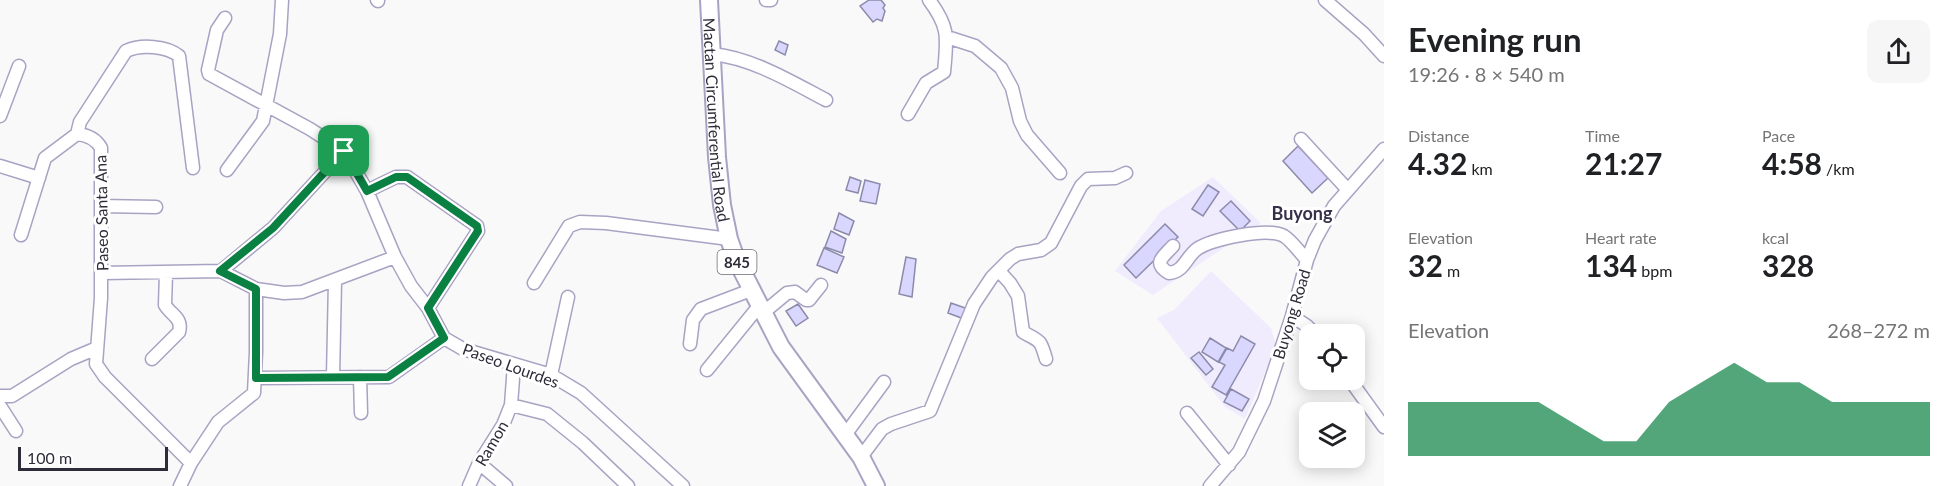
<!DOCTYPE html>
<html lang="en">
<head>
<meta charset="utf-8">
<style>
	:root { --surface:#fff; --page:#f6f6f6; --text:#202124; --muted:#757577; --accent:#0b8043 }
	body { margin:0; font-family:Lato,sans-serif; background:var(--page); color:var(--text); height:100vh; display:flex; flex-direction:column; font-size:22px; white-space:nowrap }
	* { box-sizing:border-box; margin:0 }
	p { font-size:20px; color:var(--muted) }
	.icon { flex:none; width:33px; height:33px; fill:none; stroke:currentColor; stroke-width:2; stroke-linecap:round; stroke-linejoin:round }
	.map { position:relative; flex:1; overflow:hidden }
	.side { display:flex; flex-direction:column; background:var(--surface); width:570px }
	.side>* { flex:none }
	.buttons { position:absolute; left:1299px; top:324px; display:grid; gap:12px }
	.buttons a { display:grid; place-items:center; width:66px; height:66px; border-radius:12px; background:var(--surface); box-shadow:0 3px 15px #0003; font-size:30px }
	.scale { position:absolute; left:18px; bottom:15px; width:150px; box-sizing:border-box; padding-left:6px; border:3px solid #2f2c39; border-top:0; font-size:16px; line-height:21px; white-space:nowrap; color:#2f2c39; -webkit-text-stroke:4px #fff; paint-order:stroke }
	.pin { position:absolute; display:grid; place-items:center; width:51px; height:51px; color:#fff; margin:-26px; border-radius:12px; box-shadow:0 3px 9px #0006 }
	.round { display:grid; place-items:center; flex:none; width:63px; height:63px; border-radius:12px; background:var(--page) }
	.headline { display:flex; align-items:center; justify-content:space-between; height:102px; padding:0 24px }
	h1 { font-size:33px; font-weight:700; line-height:45px }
	.figures { display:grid; grid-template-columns:repeat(3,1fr); gap:9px; height:102px; padding:6px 24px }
	.figures div { display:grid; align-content:center }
	.figures b { font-size:30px; font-weight:700 }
	.figures small { font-size:16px; font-weight:400 }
	.figures p { font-size:16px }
	.chart { height:168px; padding:12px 24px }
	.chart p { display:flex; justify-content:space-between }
	.chart svg { width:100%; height:108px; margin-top:6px; fill:var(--accent); opacity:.7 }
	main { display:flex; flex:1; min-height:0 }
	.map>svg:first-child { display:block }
	.built { fill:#f0ecfd }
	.building { fill:#d9d7fe; stroke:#8c8aab; stroke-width:1.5 }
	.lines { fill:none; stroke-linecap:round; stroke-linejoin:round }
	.minor-casing { stroke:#aaa2c3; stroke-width:15 }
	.major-casing { stroke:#aaa2c3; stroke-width:20 }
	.minor { stroke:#fff; stroke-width:12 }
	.major { stroke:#fff; stroke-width:16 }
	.route-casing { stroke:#fff; stroke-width:12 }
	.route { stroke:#0b8043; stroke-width:8 }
	.labels { text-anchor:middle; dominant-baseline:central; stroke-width:6; stroke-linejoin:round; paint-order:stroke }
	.shield { fill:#fff; stroke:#6d6b74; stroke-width:1.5 }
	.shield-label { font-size:15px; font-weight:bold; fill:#2f2c39 }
	.street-label { font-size:16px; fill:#2f2c39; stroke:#fff }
	.neighbourhood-label { font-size:18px; font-weight:bold; fill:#37304b; stroke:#fff }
</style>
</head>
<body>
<main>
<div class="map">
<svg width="1384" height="486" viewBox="0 0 1384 486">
	<rect width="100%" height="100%" fill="#f9f9f9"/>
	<path class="built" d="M1213,177L1261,223L1153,295L1115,271L1161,211Z
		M1211,271L1271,328L1276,346L1245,419L1225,407L1157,318L1174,310Z"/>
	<path class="building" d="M869,0H881L885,5L883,8L885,11L882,21L877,19L873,22L860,6Z
		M779,41L788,45L785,55L775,50Z
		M1298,146L1328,178L1312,193L1283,161Z
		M850,177L861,181L858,193L846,190Z
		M865,180L880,184L876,204L860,201Z
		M1208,185L1219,192L1203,216L1192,209Z
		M1231,201L1250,221L1240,231L1220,211Z
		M839,213L854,221L849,235L834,229Z
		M1165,224L1178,237L1136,278L1124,265Z
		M831,231L846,239L842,253L825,247Z
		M824,248L844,257L837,273L817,265Z
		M906,257L916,259L912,297L899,294Z
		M951,303L968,309L964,319L948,313Z
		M798,304L808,318L796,326L786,311Z
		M1241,336L1255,344L1226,395L1212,387L1225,365L1219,362L1227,348L1233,351Z
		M1210,338L1226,348L1218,362L1202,352Z
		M1199,352L1213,369L1206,375L1191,358Z
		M1231,389L1249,399L1242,411L1224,402Z"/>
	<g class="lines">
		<g class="minor-casing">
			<path id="minor" d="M377,0L378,1
				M766,0H771
				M1325,0L1364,34L1384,56
				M225,18L217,30L208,70L209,74L310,129L344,151L367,191L395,257L411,286L428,308L444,338L463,349L551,375L581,393L683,486
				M947,37L975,46L1001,68L1012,88L1020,121L1027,135L1060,173
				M712,54C752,58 790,81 826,100
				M908,114L926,83L944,72C947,38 950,28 929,0
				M0,116L19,66
				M1301,139L1348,190
				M0,166L39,178
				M227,170L263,121L280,34L282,0
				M367,191L396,177H407L477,226L478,231L428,308
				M101,206L156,207
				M21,235L45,158L77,134
				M1173,246C1163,257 1152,263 1169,273C1184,272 1186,257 1197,249C1212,239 1267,227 1284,236C1292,241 1300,253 1307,260
				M221,271L273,228L344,151
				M999,271L1010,283L1018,296L1023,332C1040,342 1040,338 1046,359
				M102,273L221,271L256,289L284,293L302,292L395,257
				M534,283L569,226L580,222L606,223L729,239
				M763,313L787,293L795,292L806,300H809L821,285
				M1292,316L1307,326L1315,334
				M690,344L693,320L701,309L751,290
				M152,359L179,332C183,318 171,315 165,305L166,273
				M707,370L759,306
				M551,375L568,297
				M333,377L335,281
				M360,377L361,413
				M256,378L389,377L444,338
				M1350,380L1384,427
				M0,396H12L71,359L97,348
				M511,405L547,414L583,443L628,486
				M0,406L16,431
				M1187,413L1229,465
				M845,435L884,382
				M861,457L882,429L891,424L930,411L974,304L992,277L1010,259L1018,254L1041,250L1051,243L1081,186L1088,179L1115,178L1126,173
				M191,463L105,377L96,364L101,298V148C96,139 88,135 77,134L80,122L126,51C141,44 167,46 179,56L193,168
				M479,463L506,486
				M180,486L191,463L218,422L254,393L256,352V289
				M469,486L479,463L503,425L511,405L514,365
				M1210,486L1239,452L1264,401L1292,316L1307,260L1315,240L1334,206L1384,149"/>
		</g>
		<g class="major-casing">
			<g id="major">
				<path id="s1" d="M709,0L717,157L722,205L729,239L736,259L781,347L861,457L876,486"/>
			</g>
		</g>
		<use href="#minor" class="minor"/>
		<use href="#major" class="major"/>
	</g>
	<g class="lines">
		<g class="route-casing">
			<path id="route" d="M344,151L367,191L396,177H407L477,226L478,231L428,308L444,338L388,377L256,378V289L220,271L273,228Z"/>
		</g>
		<use href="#route" class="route"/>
	</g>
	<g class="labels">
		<rect class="shield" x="717.5" y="250" width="39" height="24" rx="4.5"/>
		<g class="shield-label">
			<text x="737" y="262">845</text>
		</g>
		<g class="street-label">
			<text stroke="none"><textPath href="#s1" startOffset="120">Mactan Circumferential Road</textPath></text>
			<text transform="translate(101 213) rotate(-91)">Paseo Santa Ana</text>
			<text transform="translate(1291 314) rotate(-73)">Buyong Road</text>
			<text transform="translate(511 365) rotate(20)">Paseo Lourdes</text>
			<text transform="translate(491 443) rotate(-60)">Ramon</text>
		</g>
		<g class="neighbourhood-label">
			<text x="1302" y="213">Buyong</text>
		</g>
	</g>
</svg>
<div class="buttons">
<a><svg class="icon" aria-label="locate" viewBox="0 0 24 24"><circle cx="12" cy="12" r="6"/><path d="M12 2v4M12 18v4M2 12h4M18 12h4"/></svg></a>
<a><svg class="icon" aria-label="layers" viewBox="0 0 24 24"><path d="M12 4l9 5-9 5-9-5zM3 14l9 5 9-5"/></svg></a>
</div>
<div class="scale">100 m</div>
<div class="pin" style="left:344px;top:151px;background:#1e9e55"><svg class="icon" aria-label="arrive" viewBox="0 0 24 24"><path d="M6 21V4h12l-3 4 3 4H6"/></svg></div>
</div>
<section class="side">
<div class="headline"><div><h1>Evening run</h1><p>19:26 · 8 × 540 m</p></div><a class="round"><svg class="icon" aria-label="share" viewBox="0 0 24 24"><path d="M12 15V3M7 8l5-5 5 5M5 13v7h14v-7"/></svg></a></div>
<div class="figures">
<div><p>Distance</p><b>4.32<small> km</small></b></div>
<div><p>Time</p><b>21:27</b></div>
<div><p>Pace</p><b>4:58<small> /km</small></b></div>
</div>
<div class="figures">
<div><p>Elevation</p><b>32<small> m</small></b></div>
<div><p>Heart rate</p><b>134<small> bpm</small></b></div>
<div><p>kcal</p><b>328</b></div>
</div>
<div class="chart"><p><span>Elevation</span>268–272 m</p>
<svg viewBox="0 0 160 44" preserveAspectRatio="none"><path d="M0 44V22L10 22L20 22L30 22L40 22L50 30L60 38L70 38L80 22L90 14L100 6L110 14L120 14L130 22L140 22L150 22L160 22V44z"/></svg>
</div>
</section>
</main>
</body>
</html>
